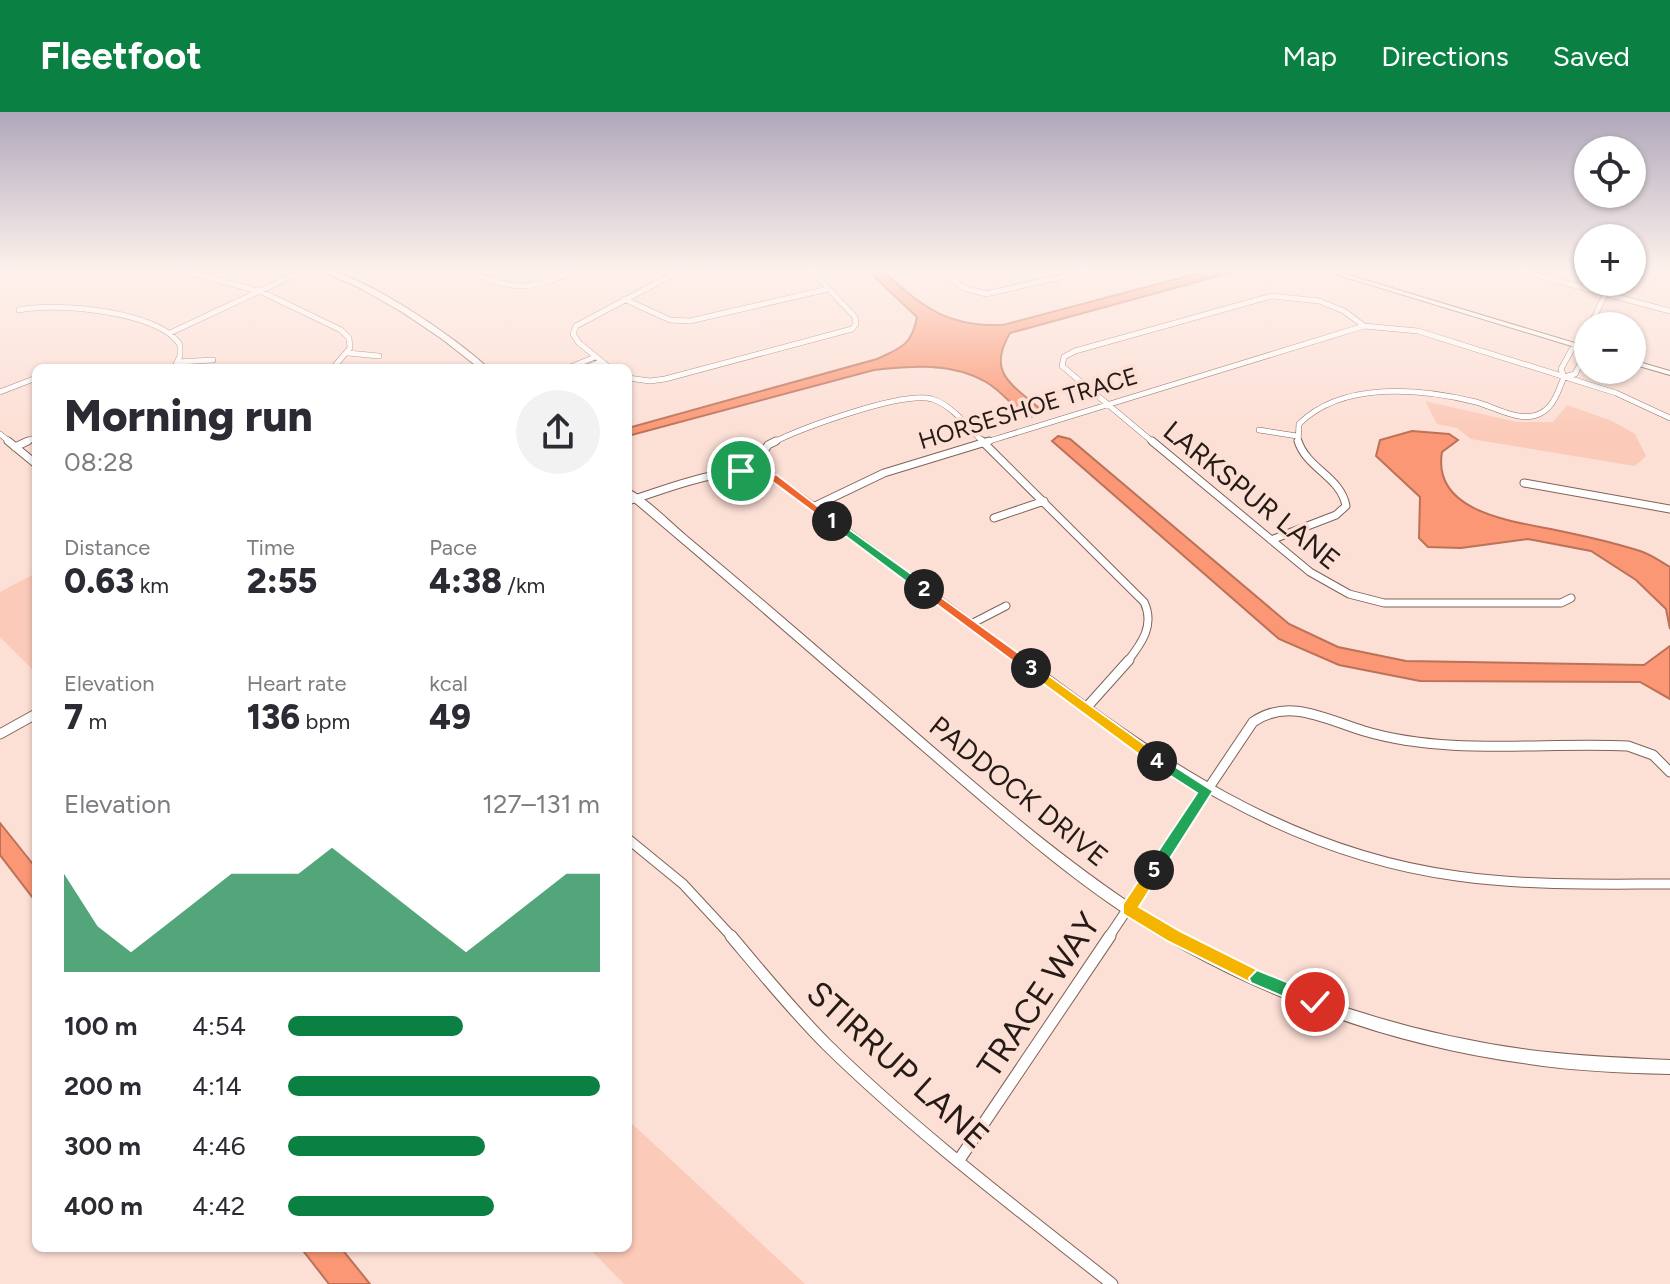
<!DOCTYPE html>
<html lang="en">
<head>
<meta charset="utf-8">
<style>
	:root { --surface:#fff; --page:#f2f2f3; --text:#2b2b33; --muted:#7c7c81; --accent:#0b8043 }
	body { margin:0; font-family:Figtree,sans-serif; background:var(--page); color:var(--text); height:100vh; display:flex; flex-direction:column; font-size:30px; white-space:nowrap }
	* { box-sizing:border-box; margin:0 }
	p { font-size:26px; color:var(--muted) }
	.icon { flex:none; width:44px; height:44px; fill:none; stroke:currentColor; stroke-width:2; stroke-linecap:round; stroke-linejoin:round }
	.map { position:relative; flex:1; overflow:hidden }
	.drawer { position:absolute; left:32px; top:252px; width:600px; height:888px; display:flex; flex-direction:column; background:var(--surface); border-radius:12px; box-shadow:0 2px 6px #0004 }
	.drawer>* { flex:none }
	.tools { position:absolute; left:1574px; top:24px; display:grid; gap:16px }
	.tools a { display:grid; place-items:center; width:72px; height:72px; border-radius:50%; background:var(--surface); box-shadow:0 2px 6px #0004; font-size:40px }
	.pin { position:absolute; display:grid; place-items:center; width:68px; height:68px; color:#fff; margin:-34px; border:4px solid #fff; border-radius:50%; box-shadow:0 2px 8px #0007 }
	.km { position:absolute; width:40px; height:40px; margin:-20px; border-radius:50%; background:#222; color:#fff; font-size:22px; line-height:40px; text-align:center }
	.round { display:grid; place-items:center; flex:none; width:84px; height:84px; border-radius:42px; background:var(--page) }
	.headline { display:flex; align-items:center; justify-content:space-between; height:136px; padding:0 32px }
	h1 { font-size:44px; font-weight:800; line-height:60px }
	.stats { display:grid; grid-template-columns:repeat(3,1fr); gap:12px; height:136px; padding:8px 32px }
	.stats div { display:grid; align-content:center }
	.stats b { font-size:34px; font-weight:800 }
	.stats small { font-size:22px; font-weight:400 }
	.stats p { font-size:22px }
	.chart { height:224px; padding:16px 32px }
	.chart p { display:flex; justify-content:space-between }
	.chart svg { width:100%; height:144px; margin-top:8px; fill:var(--accent); opacity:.7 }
	ul { padding:0 32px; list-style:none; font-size:26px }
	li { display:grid; grid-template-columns:128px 96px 1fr; align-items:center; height:60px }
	li i { height:20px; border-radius:10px; background:var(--accent) }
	header { display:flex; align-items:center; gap:48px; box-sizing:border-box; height:112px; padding:0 40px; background:var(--accent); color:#fff }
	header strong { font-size:38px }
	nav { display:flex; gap:44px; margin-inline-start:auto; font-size:28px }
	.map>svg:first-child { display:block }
	.green { fill:#fbcab9 }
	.water { fill:#fb9775; stroke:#bb7258; stroke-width:2 }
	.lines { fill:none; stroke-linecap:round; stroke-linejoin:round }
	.street-far3-casing { stroke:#816358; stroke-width:6 }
	.street-far2-casing { stroke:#816358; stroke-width:9 }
	.street-far1-casing { stroke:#816358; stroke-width:11 }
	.street-casing { stroke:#816358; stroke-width:13 }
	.secondary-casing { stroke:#816358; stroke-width:2 }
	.street-far3 { stroke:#fff; stroke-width:5 }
	.street-far2 { stroke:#fff; stroke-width:7 }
	.street-far1 { stroke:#fff; stroke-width:9 }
	.street { stroke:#fff; stroke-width:11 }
	.secondary { fill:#fff; fill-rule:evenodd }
	.split-1 { fill:#f0652b; stroke:#fff; stroke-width:2 }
	.split-2 { fill:#22a559; stroke:#fff; stroke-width:2 }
	.split-3 { fill:#f0652b; stroke:#fff; stroke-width:2 }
	.split-4 { fill:#f5b400; stroke:#fff; stroke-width:2 }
	.split-5 { fill:#22a559; stroke:#fff; stroke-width:2 }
	.split-6 { fill:#f5b400; stroke:#fff; stroke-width:2 }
	.split-7 { fill:#22a559; stroke:#fff; stroke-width:2 }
	.labels { text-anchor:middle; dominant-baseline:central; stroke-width:7; stroke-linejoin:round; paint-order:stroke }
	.far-street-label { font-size:24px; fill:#261a16; stroke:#fcdfd5 }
	.street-label { font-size:28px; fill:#261a16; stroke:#fcdfd5 }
	.near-street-label { font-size:34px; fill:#261a16; stroke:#fcdfd5 }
</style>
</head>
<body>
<header>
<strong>Fleetfoot</strong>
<nav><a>Map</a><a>Directions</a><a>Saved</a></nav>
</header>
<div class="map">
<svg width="1670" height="1172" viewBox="0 0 1670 1172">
	<rect width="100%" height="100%" fill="#fcdfd5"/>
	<path class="green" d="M1425,289L1517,310H1553L1567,293L1612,309L1635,322L1646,344L1635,354L1471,327L1457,316L1437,312Z
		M36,461V561L0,525V480Z
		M628,1008L805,1172H624L589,1136H628Z"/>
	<path class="water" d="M865,156H879C921,193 944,215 1003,213L1218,156H1248L1010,221C987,260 1010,271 1039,296L1038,302L1031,305L1025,304C1012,293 1000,278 986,270C951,250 912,254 874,258L628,324V316L877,247C901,236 912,233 917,205Z
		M1412,319L1449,322L1458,328L1442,340C1431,404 1522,410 1565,420C1589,425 1614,431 1637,438C1649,441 1660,449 1670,455V517L1666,497L1636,468L1591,439L1528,427L1461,436L1428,435L1419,426L1420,385L1376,344L1380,328Z
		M1058,324L1070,327L1289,512L1338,535L1406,549L1644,553L1670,534V587L1640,570L1420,569L1339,553L1279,527L1052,329Z
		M0,711L36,756V790L0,743Z
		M301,1136H341L370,1172H329Z"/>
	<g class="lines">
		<g class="street-far3-casing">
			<path id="street-far3" d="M174,156L262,180L341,218L349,226L350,236L333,256
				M464,156C514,180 529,180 580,156
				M697,156L705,159
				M939,156L964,176L986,182L1100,156
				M1510,156L1670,199
				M0,161L16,156
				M624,187L670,208L690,209L828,177
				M19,198C55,190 160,199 180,233V244L174,256
				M1590,214L1611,170
				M170,221L309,156
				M348,241L379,244
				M178,250L213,248
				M568,256L595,245
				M585,256L600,250
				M610,256L579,231L573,222L576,214L685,156
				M1564,265L1561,257L1572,237L1581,234L1588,219
				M1564,265L1575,262L1586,241L1581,234
				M628,266L650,269L665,267L852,217L856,212L855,205L809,156
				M0,280L36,266
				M1259,318L1297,324
				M0,322L11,331
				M24,331L36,325
				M772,331C802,316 902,279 932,287C952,293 969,316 984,331
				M983,331L1364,214L1418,219L1616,281L1670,306
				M1154,331L1062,254L1064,245L1075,239L1272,184L1319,189L1344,199L1364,214
				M1298,331L1299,312C1342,269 1420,276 1476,290C1495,295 1521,312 1541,301C1554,295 1559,277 1564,265"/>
		</g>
		<g class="street-far2-casing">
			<path id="street-far2" d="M8,329L36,352
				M982,329L1144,490C1155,513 1142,531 1127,550
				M1152,329L1310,460L1349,482L1384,491H1561L1571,486
				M15,335L28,329
				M752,359L768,333L776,329
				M1524,371L1670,397
				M628,389C675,375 723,351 773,365L1023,550
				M813,395L884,361L989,329
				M994,406L1044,389
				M1271,428L1336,403L1346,394C1341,365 1307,357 1298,329
				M971,512L1006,494"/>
		</g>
		<g class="street-far1-casing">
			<path id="street-far1" d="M1021,548C1156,649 1285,741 1457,764C1527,774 1599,772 1670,772
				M1086,596L1129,548
				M0,622L36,602
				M628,727L683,772L733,826
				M1108,826L1253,610C1289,585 1327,608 1364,619C1448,644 1541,630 1628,634L1653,643L1670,660"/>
		</g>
		<g class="street-casing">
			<path id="street" d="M731,824C762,861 793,899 827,933C916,1020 1015,1095 1112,1172
				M959,1048L1110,824"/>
		</g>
		<g class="secondary-casing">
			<path id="secondary" d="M314,156C355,156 457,226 488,256H479L442,227L402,200L360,176Z
				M1315,156H1325L1588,235V239Z
				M1632,248L1670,259V263L1632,252Z
				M628,377C648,387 672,412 690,427C742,470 793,514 844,558C937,637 1028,722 1130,791C1247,870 1389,919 1529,938C1576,944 1623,946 1670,948V962C1623,961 1576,959 1529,952C1409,936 1292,897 1186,839C1088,786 1006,710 922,638C824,553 727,468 628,385Z"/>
		</g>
		<use href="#street-far3" class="street-far3"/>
		<use href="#street-far2" class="street-far2"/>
		<use href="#street-far1" class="street-far1"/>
		<use href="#street" class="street"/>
		<use href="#secondary" class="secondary"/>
	</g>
	<linearGradient id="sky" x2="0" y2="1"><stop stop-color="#afa8ba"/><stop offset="0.49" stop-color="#fef1ec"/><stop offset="1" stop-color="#fef1ec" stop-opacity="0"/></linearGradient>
	<rect width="1670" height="320" fill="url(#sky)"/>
	<path class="split-1" d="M741,355L777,363L837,409L828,411L770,368L737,361V356Z"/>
	<path class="split-2" d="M832,405L928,474V480H920L828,411V406Z"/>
	<path class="split-3" d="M924,473L1035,553V559H1026L920,480V474Z"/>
	<path class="split-4" d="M1031,551L1162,645V652H1152L1026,559V553Z"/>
	<path class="split-5" d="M1157,643L1213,679L1160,762L1154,764L1147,758L1149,753L1197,681L1152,652V645Z"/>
	<path class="split-6" d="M1154,751L1162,758L1139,795L1180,819L1262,860V871H1251L1169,830L1123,802V792L1149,753Z"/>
	<path class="split-7" d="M1257,858L1321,884L1324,890L1321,896L1315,898L1251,871L1249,866Z"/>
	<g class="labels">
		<g class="far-street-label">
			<text transform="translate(1028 296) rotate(-17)">HORSESHOE TRACE</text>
		</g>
		<g class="street-label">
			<text transform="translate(1252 383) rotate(39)">LARKSPUR LANE</text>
			<text transform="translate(1019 679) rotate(39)">PADDOCK DRIVE</text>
		</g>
		<g class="near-street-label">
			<text transform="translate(1039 883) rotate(-56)">TRACE WAY</text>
			<text transform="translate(898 953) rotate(42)">STIRRUP LANE</text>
		</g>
	</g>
</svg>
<div class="tools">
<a><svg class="icon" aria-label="locate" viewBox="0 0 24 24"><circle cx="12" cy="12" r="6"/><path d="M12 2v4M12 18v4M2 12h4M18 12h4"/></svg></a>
<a>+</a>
<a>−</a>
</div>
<div class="pin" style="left:741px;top:359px;background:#1e9e55"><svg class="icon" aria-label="arrive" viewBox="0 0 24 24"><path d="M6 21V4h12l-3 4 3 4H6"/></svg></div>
<div class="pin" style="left:1315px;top:890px;background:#d93025"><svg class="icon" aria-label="check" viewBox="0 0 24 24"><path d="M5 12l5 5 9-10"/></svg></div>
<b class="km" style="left:832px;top:409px">1</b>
<b class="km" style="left:924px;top:477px">2</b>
<b class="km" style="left:1031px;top:556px">3</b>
<b class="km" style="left:1157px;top:649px">4</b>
<b class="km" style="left:1154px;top:758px">5</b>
<section class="drawer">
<div class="headline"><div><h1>Morning run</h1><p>08:28</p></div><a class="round"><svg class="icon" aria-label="share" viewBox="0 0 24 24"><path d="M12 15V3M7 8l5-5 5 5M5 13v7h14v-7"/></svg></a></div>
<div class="stats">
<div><p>Distance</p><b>0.63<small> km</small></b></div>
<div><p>Time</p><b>2:55</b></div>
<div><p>Pace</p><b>4:38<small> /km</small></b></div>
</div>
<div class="stats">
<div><p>Elevation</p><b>7<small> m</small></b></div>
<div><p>Heart rate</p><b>136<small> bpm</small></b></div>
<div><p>kcal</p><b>49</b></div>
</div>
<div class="chart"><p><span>Elevation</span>127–131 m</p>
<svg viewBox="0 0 160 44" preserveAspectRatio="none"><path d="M0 44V14L10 30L20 38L30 30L40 22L50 14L60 14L70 14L80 6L90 14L100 22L110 30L120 38L130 30L140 22L150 14L160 14V44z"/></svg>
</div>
<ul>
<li><b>100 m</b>4:54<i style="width:56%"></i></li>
<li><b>200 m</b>4:14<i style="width:100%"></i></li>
<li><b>300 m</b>4:46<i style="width:63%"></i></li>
<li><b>400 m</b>4:42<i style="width:66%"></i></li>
</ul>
</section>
</div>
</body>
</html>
